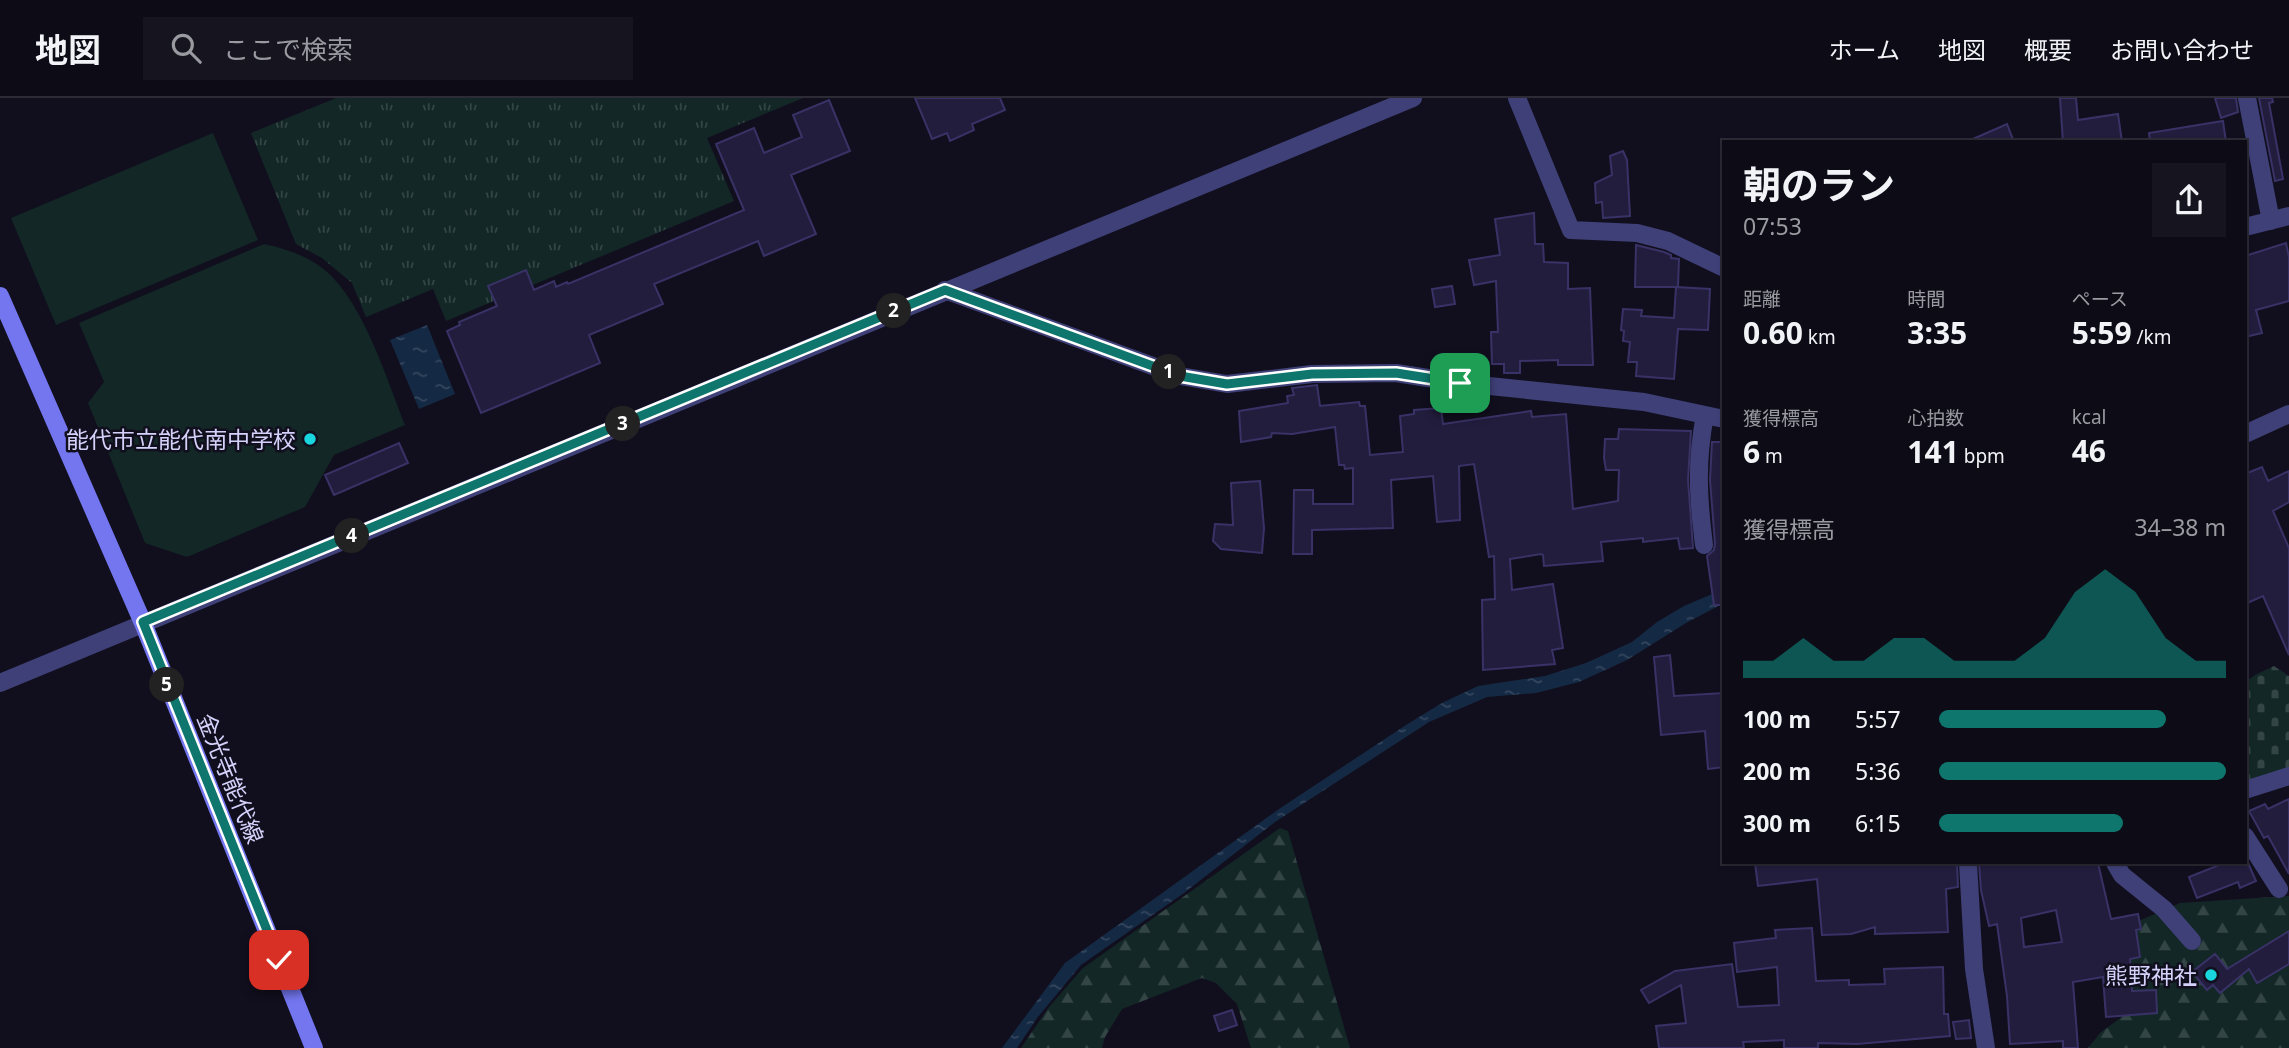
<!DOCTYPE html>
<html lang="ja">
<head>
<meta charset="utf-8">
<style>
	:root { --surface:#0d0b16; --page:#16141f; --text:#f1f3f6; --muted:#9a9ba1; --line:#2d2b35; --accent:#0f766e }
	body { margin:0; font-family:"Noto Sans","Noto Sans JP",sans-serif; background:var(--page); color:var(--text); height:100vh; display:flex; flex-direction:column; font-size:26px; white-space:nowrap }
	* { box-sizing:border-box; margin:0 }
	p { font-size:23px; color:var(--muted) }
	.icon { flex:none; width:38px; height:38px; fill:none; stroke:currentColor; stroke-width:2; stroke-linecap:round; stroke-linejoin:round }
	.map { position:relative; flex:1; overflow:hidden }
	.panel { position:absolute; left:1722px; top:42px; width:525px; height:724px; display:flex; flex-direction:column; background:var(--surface); border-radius:0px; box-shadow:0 2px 5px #0004,0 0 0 2px var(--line) }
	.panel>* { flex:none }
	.pin { position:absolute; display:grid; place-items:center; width:60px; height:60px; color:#fff; margin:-30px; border-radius:14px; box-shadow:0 4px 10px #0006 }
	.km { position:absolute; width:35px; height:35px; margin:-18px; border-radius:50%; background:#222; color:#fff; font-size:19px; line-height:35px; text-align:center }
	.round { display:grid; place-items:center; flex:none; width:74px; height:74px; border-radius:0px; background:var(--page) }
	.head { display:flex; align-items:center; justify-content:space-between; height:119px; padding:0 21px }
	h1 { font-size:38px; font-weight:700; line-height:52px }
	.figures { display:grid; grid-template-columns:repeat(3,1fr); gap:10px; height:119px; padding:7px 21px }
	.figures div { display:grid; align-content:center }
	.figures b { font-size:30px; font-weight:700 }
	.figures small { font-size:19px; font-weight:400 }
	.figures p { font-size:19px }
	.chart { height:196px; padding:14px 21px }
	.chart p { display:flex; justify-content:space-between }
	.chart svg { width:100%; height:126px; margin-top:7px; fill:var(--accent); opacity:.7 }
	ul { padding:0 21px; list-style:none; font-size:23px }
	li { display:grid; grid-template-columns:112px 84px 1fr; align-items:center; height:52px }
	li i { height:18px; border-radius:9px; background:var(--accent) }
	header { display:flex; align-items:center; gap:42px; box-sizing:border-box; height:98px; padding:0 35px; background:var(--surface); border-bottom:2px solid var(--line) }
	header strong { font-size:33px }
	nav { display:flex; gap:38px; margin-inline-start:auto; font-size:24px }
	.search { width:490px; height:63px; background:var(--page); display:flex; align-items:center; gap:18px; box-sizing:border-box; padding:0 24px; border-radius:0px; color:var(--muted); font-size:26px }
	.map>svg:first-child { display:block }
	.grass { fill:url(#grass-tufts) }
	.forest { fill:url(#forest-firs) }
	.cemetery { fill:url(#cemetery-stones) }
	.pitch { fill:#122726 }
	.water { fill:url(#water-ripples) }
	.building { fill:#221d3d; stroke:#393266; stroke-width:2; fill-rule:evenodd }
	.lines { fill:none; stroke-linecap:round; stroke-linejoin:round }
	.minor { stroke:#3f4078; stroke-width:18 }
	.tertiary { stroke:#3f4078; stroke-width:18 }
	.secondary { stroke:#7376ef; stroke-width:18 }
	.route-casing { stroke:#fff; stroke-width:14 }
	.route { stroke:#0f766e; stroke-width:9 }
	.poi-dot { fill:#19d5de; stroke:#110f1e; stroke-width:2.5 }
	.labels { text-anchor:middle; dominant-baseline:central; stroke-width:5; stroke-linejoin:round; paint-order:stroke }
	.poi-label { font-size:23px; fill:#d4d1fa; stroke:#110f1e; text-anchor:end }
	.street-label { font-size:23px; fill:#d4d1fa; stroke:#110f1e }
</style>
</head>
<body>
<header>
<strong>地図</strong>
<div class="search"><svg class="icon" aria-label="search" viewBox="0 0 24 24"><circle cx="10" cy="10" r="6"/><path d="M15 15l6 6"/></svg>ここで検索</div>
<nav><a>ホーム</a><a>地図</a><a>概要</a><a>お問い合わせ</a></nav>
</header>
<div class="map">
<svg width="2289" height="950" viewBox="0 0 2289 950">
	<defs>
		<pattern id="grass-tufts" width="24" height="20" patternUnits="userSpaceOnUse" patternTransform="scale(1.75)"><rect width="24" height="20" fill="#122726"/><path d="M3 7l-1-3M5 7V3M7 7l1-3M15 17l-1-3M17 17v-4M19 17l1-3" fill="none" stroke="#344546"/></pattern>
		<pattern id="forest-firs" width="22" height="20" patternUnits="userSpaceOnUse" patternTransform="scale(1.75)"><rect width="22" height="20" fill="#122726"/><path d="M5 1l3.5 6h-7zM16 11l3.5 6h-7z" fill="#344546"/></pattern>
		<pattern id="cemetery-stones" width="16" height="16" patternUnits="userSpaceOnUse" patternTransform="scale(1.75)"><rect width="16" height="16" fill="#122726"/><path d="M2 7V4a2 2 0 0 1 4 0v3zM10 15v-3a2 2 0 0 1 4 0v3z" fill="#344546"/></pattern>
		<pattern id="water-ripples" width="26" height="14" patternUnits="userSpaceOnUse" patternTransform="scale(1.75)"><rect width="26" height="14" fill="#142943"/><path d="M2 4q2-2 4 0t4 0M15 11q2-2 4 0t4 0" fill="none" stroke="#35475f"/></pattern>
	</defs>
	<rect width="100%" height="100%" fill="#110f1e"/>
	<path class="grass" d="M336,0H803L707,40L734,103L446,223L433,191L366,219L352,185L322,160L296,146L251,35Z"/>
	<path class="forest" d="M1280,730L1288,733L1350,950H1251L1237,906L1216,885L1202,880L1122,911L1105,939L1102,950H1021L1049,909L1083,870Z
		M2289,798V950H2088L2100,935L2127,915L2134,825L2180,805Z"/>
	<path class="cemetery" d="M2274,568L2289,578V672L2245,687V584L2255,577Z"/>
	<path class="pitch" d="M213,35L258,142L56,227L11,120Z
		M264,146C282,150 299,155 315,165C360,192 386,279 405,327L334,357L305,409L187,459L145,445L88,305L104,284L79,225Z"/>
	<path class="water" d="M427,227L455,296L419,311L390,242Z
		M1724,491V505L1686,525L1627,562L1579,584L1536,595L1487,599L1429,624L1275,724L1184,795L1081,867L1037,920L1017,950H1002L1065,865L1279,711L1406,627L1442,605L1478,588L1545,578L1586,565L1632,544L1657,524L1684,508Z"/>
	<path class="building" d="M915,0H1000L1005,12L972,26L974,32L950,43L947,35L932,41Z
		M2060,0H2076L2078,22L2118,16L2122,44H2063Z
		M2215,0H2236L2238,14L2221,20Z
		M2259,0H2272L2273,4L2269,5L2283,81L2275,83Z
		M829,2L850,53L791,77L816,136L764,158L758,143L654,186L663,206L589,237L600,265L481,315L447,233L460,227L459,224L497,208L488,188L526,172L534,192L554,183L556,189L567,184L568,186L744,112L716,46L754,30L764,55L802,39L793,17Z
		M2223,23L2226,44H2150L2149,35Z
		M2007,26L2014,44H1966Z
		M1623,53L1627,62L1630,118L1603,120L1602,104L1596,105L1595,85L1612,77L1610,58Z
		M1534,115L1535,146H1543L1544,164L1568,165V191L1590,190L1593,267H1558V262L1520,263V275H1504V266H1492L1491,234H1498L1496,183L1474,187L1469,162L1500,157L1495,121Z
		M2286,145L2289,159V203L2256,212L2262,235L2245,239V158Z
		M1636,147L1664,154L1671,157V160L1679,161L1678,189H1635Z
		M1452,188L1455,206L1435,209L1432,191Z
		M1676,189L1710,191L1708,232L1678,231L1674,281L1636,278L1637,264H1628L1630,244L1623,243L1624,233L1621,232L1623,211L1642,212L1641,218L1674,220Z
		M1317,287L1320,308L1359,304L1360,308H1365L1370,357L1403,354L1400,318L1414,316V312L1441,310L1443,326L1531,313L1532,319L1566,316L1573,411L1618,403L1619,372H1606L1604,360L1605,341H1618L1619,331L1691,333L1688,382L1693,450L1680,451L1678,440L1643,444V440L1601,444L1603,463L1544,468L1543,457L1541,456L1510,461L1512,492L1553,486L1563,550L1552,552L1555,566L1483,572L1482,502L1495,501L1494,458L1489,459L1474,366L1459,368L1460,422L1437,424L1433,378L1391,382L1393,430L1312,432V456H1293L1294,392H1313V406H1353V370L1345,371L1344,367H1339L1335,329L1292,336L1272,335L1271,339L1241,344L1239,313L1288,305L1287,298L1294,297L1292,290Z
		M1712,344H1724V507H1714L1707,458L1714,452L1715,446L1710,382Z
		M399,345L408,365L334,397L325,377Z
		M2262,369L2268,383L2289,373V404L2273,413L2289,450V557L2263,498L2245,506V376Z
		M1260,383L1264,430L1262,455L1221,451L1213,443L1215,426L1233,427L1231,385Z
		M1670,557L1674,598L1724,595V669L1708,671L1705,633L1661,637L1654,559Z
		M2289,701V776L2268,738L2264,740L2249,713L2265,706L2268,711Z
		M1755,765H1957L1958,789L1946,791L1948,834L1875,836V829L1851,836L1822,837L1817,781L1758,788Z
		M1979,765H2098L2111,821L2138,816L2141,831L2136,832L2140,859L2130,861L2132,893L2156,892L2157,915L2106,919L2103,879L2073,884L2078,950H2063V943L2010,946L2007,898L1997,826L1989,828L1981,792ZM2056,812L2062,844L2024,849L2021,820Z
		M2224,765H2248L2256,783L2240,790L2238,784L2197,800L2189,779Z
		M1812,830L1816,883L1849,882V887L1885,886L1884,871L1943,869L1944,916H1948L1950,938L1857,946L1818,945V950H1784V942L1743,944L1744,950H1659L1656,928L1686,925L1681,887L1649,905L1641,892L1675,873L1732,866L1738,909L1779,907L1777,869L1737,874L1734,845L1776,840L1775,832Z
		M2289,833V866L2257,885L2249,871L2220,895L2213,887L2207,892L2192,874L2215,856L2227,871Z
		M1232,912L1237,927L1219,933L1214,918Z
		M1969,922L1971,940L1956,941L1953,924Z"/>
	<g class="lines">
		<path class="minor" d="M1517,0L1571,132L1637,135L1668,143L1724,170
			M2247,0L2271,123
			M2245,129L2289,118
			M945,192L1180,278L1227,286L1312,276L1396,275L1460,285L1644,304L1724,321
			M1704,447C1698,399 1696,364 1705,317
			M2245,692L2289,678
			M2245,738L2279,791
			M2115,765L2122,777L2164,811L2192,843"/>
		<path class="tertiary" d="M2245,336L2289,316
			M0,585L1413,0
			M1968,765L1974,871L1986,950"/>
		<path class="secondary" d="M0,198L143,525L314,950"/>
	</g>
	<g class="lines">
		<g class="route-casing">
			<path id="route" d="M279,862L143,524L945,192L1180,278L1227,286L1312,276L1396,275L1460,285"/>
		</g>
		<use href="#route" class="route"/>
	</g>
	<g class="poi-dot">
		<circle cx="310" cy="341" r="7"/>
		<circle cx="2211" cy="877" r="7"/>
	</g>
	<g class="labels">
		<g class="poi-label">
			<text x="296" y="341">能代市立能代南中学校</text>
			<text x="2197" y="877">熊野神社</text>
		</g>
		<g class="street-label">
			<text transform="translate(231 680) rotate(68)">金光寺能代線</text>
		</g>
	</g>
</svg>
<div class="pin" style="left:1460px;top:285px;background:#1e9e55"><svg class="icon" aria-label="arrive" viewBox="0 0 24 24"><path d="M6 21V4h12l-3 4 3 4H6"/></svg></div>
<div class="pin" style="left:279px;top:862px;background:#d93025"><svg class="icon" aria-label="check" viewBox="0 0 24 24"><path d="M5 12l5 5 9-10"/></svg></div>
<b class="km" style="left:1169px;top:274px">1</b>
<b class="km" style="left:894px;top:213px">2</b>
<b class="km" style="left:623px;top:326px">3</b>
<b class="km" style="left:352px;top:438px">4</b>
<b class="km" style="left:167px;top:587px">5</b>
<section class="panel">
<div class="head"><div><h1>朝のラン</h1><p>07:53</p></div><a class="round"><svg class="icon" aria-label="share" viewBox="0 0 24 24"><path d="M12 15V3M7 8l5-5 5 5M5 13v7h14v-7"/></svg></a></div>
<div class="figures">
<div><p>距離</p><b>0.60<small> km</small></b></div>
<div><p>時間</p><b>3:35</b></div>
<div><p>ペース</p><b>5:59<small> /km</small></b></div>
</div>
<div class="figures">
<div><p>獲得標高</p><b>6<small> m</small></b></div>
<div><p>心拍数</p><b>141<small> bpm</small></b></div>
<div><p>kcal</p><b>46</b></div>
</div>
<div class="chart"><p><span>獲得標高</span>34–38 m</p>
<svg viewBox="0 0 160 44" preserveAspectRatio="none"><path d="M0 44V38L10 38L20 30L30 38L40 38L50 30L60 30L70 38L80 38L90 38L100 30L110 14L120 6L130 14L140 30L150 38L160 38V44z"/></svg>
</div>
<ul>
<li><b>100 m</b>5:57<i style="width:79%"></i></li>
<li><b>200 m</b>5:36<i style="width:100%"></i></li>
<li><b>300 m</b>6:15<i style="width:64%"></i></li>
</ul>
</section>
</div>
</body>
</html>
